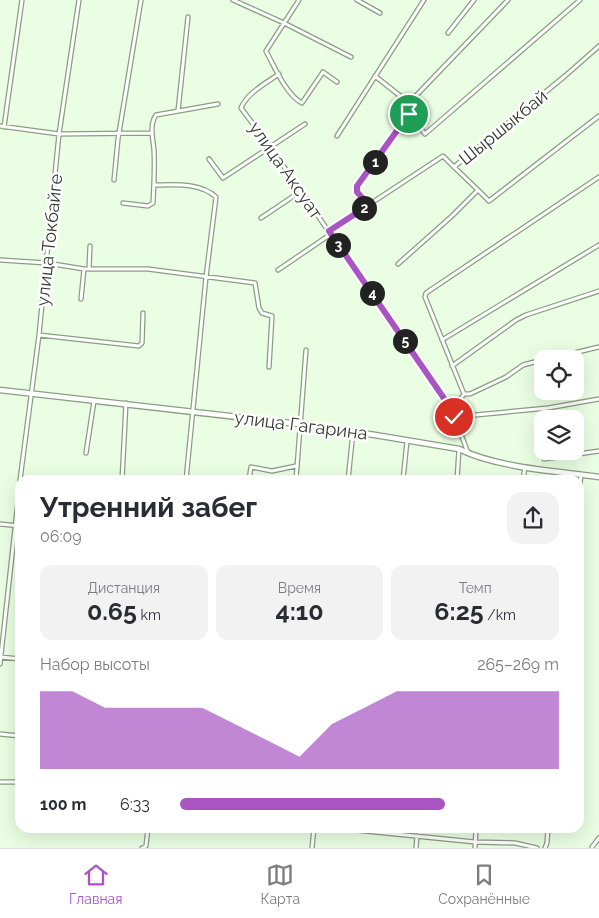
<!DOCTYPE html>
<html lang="ru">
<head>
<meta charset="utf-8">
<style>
	:root { --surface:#fff; --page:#f2f2f3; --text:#2b2b33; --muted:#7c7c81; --line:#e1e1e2; --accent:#a854c2 }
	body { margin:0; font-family:Raleway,sans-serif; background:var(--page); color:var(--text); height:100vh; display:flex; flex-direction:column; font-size:19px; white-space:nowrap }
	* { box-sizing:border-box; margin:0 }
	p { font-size:16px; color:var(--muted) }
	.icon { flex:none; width:28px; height:28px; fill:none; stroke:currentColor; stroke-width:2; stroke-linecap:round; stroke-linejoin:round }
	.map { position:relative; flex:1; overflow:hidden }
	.side { position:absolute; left:15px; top:475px; width:569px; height:358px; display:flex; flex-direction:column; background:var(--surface); border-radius:15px; box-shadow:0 5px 20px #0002 }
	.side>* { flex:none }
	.buttons { position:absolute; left:534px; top:350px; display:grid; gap:10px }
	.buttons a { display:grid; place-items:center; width:50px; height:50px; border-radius:10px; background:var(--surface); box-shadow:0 5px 20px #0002; font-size:25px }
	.pin { position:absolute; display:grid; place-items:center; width:42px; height:42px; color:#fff; margin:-21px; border:2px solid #fff; border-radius:50%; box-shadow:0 1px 5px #0007 }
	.km { position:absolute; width:25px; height:25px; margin:-12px; border-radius:50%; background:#222; color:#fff; font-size:14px; line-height:25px; text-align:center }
	.round { display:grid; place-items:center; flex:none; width:52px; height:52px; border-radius:15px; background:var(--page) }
	.overview { display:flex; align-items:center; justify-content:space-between; height:85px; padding:0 25px }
	h1 { font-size:28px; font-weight:700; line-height:38px }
	.figures { display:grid; grid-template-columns:repeat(3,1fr); gap:8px; height:85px; padding:5px 25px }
	.figures div { display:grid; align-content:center; border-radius:12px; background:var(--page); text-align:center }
	.figures b { font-size:25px; font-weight:700 }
	.figures small { font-size:14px; font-weight:400 }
	.figures p { font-size:14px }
	.chart { height:140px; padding:10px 25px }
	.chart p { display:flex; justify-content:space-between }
	.chart svg { width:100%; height:90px; margin-top:5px; fill:var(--accent); opacity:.7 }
	ul { padding:0 25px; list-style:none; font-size:16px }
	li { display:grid; grid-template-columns:80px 60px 1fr; align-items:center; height:38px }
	li i { height:12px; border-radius:6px; background:var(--accent) }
	.tab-bar { display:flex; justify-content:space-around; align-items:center; height:70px; border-top:1px solid var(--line); background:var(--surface); font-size:14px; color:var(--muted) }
	.tab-bar a { display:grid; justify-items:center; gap:2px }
	.tab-bar .current { color:var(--accent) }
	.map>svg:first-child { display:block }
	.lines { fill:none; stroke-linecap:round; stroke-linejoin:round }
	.street-casing { stroke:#8a9e83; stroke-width:5.5 }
	.secondary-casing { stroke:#8a9e83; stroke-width:7 }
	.street { stroke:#fff; stroke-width:3 }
	.secondary { stroke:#fff; stroke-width:4.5 }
	.route-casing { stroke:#fff; stroke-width:10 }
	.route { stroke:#a854c2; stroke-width:6 }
	.labels { text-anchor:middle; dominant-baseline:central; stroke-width:5; stroke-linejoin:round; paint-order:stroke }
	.street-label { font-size:18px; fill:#333c31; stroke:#fff }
</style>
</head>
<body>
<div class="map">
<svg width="599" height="848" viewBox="0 0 599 848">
	<rect width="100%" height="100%" fill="#e9fee2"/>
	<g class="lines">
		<g class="street-casing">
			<path id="street" d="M233,0L284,23L351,57
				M299,0L266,51C274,66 287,96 302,103L323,72L337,82
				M357,0L380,13
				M448,33L474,0
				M279,74C266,83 247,93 241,108L271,148L452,410L468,453
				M375,76L409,103L508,0
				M409,103L405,109L425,134L580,0
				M178,111L188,17
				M0,126L59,134L152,133
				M4,127L22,0
				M337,136L424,0
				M209,159L223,178L305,124
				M454,167L478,190
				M114,180L118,139L141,0
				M154,185C174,185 200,182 216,197L206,277L186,480
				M123,203L148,206L153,203C154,185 155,168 154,150C153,139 149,125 156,115L218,104
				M369,205L357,192V186L409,114
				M261,218L301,191
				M329,231L443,156L454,167L565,76L599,46
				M0,260L47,263L84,269H148L255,283L259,308L262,313L272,316L269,367
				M398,264L452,216L478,190L489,201L599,116
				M89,269L90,246
				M278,270L331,234
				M81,299L84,269
				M39,335L139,346L142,343L143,313
				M442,340L599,245
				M549,359L599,347
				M452,366L516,320L526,315L599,291
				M464,394L425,297L426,293L599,177
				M452,410L464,394H470L506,377L523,365L542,360
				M454,417L548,408L599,399
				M86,453L94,401
				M544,459L599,451
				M20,480L39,335L59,134L79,0
				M122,480L126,403
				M249,480L251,467L272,471L296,466
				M296,480L306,350
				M348,480L353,432
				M403,480L407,441
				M457,480L459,449
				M523,480L525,467
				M579,492L581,475
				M0,524L20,526
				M1,657L20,659
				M0,664L20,483
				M0,734L20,736
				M0,782H20
				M335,828L475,842L515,843L537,848
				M592,847L599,838
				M142,848L146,846L148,828
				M312,848L314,828
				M416,848L417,836
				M475,848L476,828
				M545,848L547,843L548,828"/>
		</g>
		<g class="secondary-casing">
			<path id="secondary" d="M0,390L299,424L375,435L459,449C498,468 556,471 599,477"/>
		</g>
		<use href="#street" class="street"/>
		<use href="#secondary" class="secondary"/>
	</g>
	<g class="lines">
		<g class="route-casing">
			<path id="route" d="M409,114L357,186V192L369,205L329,231L452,410L454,417"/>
		</g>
		<use href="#route" class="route"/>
	</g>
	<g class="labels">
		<g class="street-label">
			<text transform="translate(503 127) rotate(-39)">Шыршыкбай</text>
			<text transform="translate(286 170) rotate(55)">улица Аксуат</text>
			<text transform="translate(49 240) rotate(-84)">улица Токбайге</text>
			<text transform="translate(301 425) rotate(7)">улица Гагарина</text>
		</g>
	</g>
</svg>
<div class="buttons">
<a><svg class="icon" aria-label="locate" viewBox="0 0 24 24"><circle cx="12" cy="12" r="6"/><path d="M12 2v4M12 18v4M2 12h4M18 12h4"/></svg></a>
<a><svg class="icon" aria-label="layers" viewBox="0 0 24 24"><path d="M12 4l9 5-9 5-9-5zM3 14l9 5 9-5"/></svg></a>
</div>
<div class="pin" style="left:409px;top:114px;background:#1e9e55"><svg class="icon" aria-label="arrive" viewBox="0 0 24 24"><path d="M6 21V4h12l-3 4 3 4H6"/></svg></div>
<div class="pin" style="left:454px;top:417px;background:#d93025"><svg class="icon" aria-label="check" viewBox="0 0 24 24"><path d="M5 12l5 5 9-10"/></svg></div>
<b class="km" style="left:375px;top:162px">1</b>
<b class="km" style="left:364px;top:208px">2</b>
<b class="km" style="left:338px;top:245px">3</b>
<b class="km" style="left:372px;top:293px">4</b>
<b class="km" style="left:405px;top:341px">5</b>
<section class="side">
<div class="overview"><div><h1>Утренний забег</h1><p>06:09</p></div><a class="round"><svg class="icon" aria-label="share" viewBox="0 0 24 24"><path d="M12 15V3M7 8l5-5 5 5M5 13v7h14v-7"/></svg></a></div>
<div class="figures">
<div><p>Дистанция</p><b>0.65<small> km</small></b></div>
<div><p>Время</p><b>4:10</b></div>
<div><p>Темп</p><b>6:25<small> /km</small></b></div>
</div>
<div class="chart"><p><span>Набор высоты</span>265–269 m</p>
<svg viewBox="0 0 160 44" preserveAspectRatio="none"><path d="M0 44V6L10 6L20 14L30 14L40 14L50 14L60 22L70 30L80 38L90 22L100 14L110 6L120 6L130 6L140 6L150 6L160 6V44z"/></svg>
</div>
<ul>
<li><b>100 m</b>6:33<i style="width:70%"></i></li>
</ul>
</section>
</div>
<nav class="tab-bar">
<a class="current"><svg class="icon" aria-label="home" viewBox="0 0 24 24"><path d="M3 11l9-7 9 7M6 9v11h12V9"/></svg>Главная</a>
<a><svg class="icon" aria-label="map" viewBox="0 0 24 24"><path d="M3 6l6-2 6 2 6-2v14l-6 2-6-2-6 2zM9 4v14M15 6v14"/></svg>Карта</a>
<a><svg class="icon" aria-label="saved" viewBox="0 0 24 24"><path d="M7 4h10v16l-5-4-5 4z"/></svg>Сохранённые</a>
</nav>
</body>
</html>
